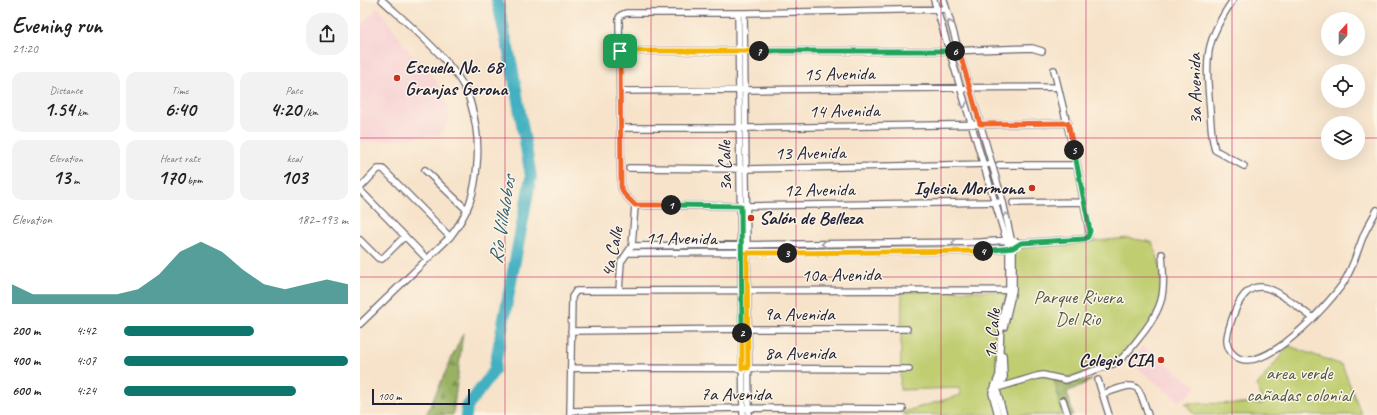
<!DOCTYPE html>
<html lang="en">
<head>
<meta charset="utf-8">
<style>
	:root { --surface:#fff; --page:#f2f2f2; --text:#222; --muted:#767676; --accent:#0f766e }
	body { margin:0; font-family:Caveat,sans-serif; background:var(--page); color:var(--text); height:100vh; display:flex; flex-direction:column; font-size:15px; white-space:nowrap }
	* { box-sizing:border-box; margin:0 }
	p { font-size:13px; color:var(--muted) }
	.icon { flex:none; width:22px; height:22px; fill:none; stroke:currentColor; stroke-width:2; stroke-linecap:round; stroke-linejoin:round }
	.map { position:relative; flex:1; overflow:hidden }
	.sheet { display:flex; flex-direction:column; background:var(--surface); width:360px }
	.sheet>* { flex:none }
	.needle { width:26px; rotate:21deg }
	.tools { position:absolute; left:961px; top:12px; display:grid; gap:8px }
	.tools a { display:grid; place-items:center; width:44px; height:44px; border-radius:50%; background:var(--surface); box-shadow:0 4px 16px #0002; font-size:20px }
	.scale { position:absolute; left:12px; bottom:10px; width:98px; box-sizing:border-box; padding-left:4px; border:2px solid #22223b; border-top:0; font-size:11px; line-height:14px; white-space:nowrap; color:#22223b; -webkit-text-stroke:3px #fcf5e5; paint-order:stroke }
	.pin { position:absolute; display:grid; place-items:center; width:34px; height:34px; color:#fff; margin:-17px; border-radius:8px; box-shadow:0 2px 6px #0006 }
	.km { position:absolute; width:20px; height:20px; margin:-10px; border-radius:50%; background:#222; color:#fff; font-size:11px; line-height:20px; text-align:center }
	.round { display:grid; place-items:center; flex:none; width:42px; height:42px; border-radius:16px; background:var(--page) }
	.headline { display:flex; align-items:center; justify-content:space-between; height:68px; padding:0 12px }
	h1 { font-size:22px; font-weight:800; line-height:30px }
	.stats { display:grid; grid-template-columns:repeat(3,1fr); gap:6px; height:68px; padding:4px 12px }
	.stats div { display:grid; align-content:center; border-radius:10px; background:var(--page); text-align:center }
	.stats b { font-size:20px; font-weight:800 }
	.stats small { font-size:11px; font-weight:400 }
	.stats p { font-size:11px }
	.chart { height:112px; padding:8px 12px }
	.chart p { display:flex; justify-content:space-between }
	.chart svg { width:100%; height:72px; margin-top:4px; fill:var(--accent); opacity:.7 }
	ul { padding:0 12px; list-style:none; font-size:13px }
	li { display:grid; grid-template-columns:64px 48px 1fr; align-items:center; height:30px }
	li i { height:10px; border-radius:5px; background:var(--accent) }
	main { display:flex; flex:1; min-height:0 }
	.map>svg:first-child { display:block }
	.built { fill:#f7cfd3 }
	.forest { fill:url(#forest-firs); stroke:#5d6a4f }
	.park { fill:#c0ce71; stroke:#717856 }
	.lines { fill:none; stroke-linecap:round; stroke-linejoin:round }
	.river { stroke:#43b0c1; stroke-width:12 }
	.street-casing { stroke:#6d666d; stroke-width:8 }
	.street { stroke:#fff; stroke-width:5.5 }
	.oneway { stroke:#9c9ca7 }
	.split-1-casing { stroke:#fff; stroke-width:8 }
	.split-2-casing { stroke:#fff; stroke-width:8 }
	.split-3-casing { stroke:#fff; stroke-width:8 }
	.split-4-casing { stroke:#fff; stroke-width:8 }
	.split-5-casing { stroke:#fff; stroke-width:8 }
	.split-6-casing { stroke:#fff; stroke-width:8 }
	.split-7-casing { stroke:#fff; stroke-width:8 }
	.split-8-casing { stroke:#fff; stroke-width:8 }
	.split-1 { stroke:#f0652b; stroke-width:5 }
	.split-2 { stroke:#22a559; stroke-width:5 }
	.split-3 { stroke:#f5b400; stroke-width:5 }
	.split-4 { stroke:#f5b400; stroke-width:5 }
	.split-5 { stroke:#22a559; stroke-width:5 }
	.split-6 { stroke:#f0652b; stroke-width:5 }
	.split-7 { stroke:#22a559; stroke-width:5 }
	.split-8 { stroke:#f5b400; stroke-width:5 }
	.grid { fill:none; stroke:#c2185b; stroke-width:1; stroke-opacity:0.55 }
	.poi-dot { fill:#c8321e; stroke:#fcf5e5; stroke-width:1.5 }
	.labels { text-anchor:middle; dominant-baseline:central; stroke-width:3; stroke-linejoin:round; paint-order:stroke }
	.poi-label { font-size:19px; font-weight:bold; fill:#22223b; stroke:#fcf5e5; text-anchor:start }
	.street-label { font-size:19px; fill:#22223b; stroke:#fcf5e5 }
	.park-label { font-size:19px; fill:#51564b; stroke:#fcf5e5 }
	.water-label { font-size:20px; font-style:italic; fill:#2f5b71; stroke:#fcf5e5 }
</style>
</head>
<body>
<main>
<section class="sheet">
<div class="headline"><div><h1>Evening run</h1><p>21:20</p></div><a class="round"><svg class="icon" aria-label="share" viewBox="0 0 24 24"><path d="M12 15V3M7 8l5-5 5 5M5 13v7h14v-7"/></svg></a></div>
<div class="stats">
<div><p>Distance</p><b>1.54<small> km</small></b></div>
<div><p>Time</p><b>6:40</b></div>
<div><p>Pace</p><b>4:20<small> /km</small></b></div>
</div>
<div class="stats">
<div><p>Elevation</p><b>13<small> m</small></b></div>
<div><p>Heart rate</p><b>170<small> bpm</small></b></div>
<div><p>kcal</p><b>103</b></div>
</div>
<div class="chart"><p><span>Elevation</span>182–193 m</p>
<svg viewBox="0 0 160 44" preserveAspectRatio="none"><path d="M0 44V32L10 38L20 38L30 38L40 38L50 38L60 35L70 26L80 12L90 6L100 12L110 23L120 32L130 35L140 32L150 29L160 32V44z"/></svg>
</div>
<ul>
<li><b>200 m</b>4:42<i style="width:58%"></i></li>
<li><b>400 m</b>4:07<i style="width:100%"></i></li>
<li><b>600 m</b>4:24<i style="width:77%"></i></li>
</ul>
</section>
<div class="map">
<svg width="1017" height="415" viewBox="0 0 1017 415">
	<defs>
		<pattern id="forest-firs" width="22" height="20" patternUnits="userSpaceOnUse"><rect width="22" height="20" fill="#98b163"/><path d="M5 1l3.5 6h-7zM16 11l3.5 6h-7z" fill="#7c9053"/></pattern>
	</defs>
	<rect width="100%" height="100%" fill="#fcf5e5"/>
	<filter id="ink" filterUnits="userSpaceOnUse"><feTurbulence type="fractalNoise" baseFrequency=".025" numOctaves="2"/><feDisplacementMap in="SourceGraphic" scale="8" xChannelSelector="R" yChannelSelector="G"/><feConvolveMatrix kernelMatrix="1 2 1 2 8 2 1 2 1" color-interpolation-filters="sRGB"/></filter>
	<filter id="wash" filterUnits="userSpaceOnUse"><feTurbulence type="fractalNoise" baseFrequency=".012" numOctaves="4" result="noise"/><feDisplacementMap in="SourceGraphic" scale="16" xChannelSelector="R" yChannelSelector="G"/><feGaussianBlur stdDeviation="0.9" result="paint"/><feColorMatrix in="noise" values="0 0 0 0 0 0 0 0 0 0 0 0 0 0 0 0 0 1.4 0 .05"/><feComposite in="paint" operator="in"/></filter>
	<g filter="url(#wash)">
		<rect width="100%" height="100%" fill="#f7e3ca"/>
		<path class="built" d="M18,7L50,53L59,59L70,71L79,86L88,106L89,121L81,134L28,141L0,142V26Z
			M782,346L801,360L837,387L819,402L771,362Z"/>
		<path class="forest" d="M103,333L93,415H66Z
			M694,378L712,382L732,380L707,392L713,415H648Z"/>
		<path class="park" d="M768,238L792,242C799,258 803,277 803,295C802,302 797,309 795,315C776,357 738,376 694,378L702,415H544L543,412L601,395L599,388L540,390L542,289L654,292V253L662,248Z
			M929,346L982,365L1002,415H835L825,403L903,404L897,385Z"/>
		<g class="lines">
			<path class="river" d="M106,415L107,407L134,371L171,177L152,66L137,0"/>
		</g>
	</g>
	<g filter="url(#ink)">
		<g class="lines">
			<g class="street-casing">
				<path id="street" d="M574,0L649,249V290L641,321L639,375L632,393L638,415
					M584,0L643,202L653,248V290L644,327
					M873,0C843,44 846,59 850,110C851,124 851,137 855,150L884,166
					M378,13L383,415
					M384,13L389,415
					M260,51H589L672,48L682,51
					M260,91L698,87
					M261,128H385L708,123
					M639,165H717
					M269,168L386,169L631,164
					M65,170L107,210
					M0,188L18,169H23L90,237
					M0,190L67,259
					M653,203L724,202
					M275,205L386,206L643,202
					M0,240L18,258L22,259L45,236
					M272,246L621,242L651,240L661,243L724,239L728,237L729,231L717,165L694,70
					M268,253L622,251L652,248
					M259,291L261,262L272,246L275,205L264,194L261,187L259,18L261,15L266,13H384L586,9
					M953,318C920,295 891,261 872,319C868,332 862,345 874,355C901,380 970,303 984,282C994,266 998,248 1005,232C1009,224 1013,217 1017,210
					M0,324L90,237C108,214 115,194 117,164C119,144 116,121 110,101C100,66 49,25 22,0
					M211,331L388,329H547
					M643,355L644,377L637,391L644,415
					M211,368L549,369
					M738,380L749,415
					M637,388L677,376L683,375L706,380L756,363C766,356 772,347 779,338C805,306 805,294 802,254
					M742,394C778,383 776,378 788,415
					M703,400L708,415
					M210,411L383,408L543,409
					M210,415L212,297L216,291L653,290"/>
			</g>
			<use href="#street" class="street"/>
		</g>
		<defs><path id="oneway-chevron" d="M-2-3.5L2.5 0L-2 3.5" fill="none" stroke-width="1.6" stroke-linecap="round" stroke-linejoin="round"/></defs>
		<g class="oneway">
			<use href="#oneway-chevron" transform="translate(590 23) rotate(-107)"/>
			<use href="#oneway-chevron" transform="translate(604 105) rotate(74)"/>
			<use href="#oneway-chevron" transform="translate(646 215) rotate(-102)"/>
			<use href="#oneway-chevron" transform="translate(594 243) rotate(179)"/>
			<use href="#oneway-chevron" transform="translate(464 244) rotate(179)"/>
		</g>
	</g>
	<g class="lines" filter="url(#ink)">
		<g class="split-1-casing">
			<path id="split-1" d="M260,51L261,187L264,194L275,205H311"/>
		</g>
		<g class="split-2-casing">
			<path id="split-2" d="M311,205L381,206L382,333"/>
		</g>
		<g class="split-3-casing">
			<path id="split-3" d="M382,333V368H388L387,253H427"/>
		</g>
		<g class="split-4-casing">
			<path id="split-4" d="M427,253L623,251"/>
		</g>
		<g class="split-5-casing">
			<path id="split-5" d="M623,251L653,248L661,243L724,239L728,237L730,231L714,150"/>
		</g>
		<g class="split-6-casing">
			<path id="split-6" d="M595,51L599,50L620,124L708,123L714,150"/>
		</g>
		<g class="split-7-casing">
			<path id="split-7" d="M399,51H595"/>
		</g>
		<g class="split-8-casing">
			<path id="split-8" d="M260,51H399"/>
		</g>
		<use href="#split-1" class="split-1"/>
		<use href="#split-2" class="split-2"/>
		<use href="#split-3" class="split-3"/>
		<use href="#split-4" class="split-4"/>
		<use href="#split-5" class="split-5"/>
		<use href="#split-6" class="split-6"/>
		<use href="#split-7" class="split-7"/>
		<use href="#split-8" class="split-8"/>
	</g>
	<path class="grid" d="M145,0V415M291,0V415M436,0V415M581,0V415M726,0V415M872,0V415M0,138H968M998,138H1017M0,277H1017"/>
	<g class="poi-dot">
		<circle cx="37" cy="78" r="4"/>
		<circle cx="672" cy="188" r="4"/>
		<circle cx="391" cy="218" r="4"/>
		<circle cx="801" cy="360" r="4"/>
	</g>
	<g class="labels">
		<g class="poi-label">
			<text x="45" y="67">Escuela No. 68<tspan x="45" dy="22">Granjas Gerona</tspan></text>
			<text x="664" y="188" text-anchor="end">Iglesia Mormona</text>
			<text x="399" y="218">Salón de Belleza</text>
			<text x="793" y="360" text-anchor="end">Colegio CIA</text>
		</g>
		<g class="street-label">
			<text transform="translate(479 74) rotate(-1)">15 Avenida</text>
			<text transform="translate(835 89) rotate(-91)">3a Avenida</text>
			<text transform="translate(484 111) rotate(-1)">14 Avenida</text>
			<text transform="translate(450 153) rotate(-1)">13 Avenida</text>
			<text transform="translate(365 166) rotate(-91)">3a Calle</text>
			<text transform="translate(459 190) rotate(-1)">12 Avenida</text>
			<text x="321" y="238">11 Avenida</text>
			<text transform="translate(252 252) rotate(-78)">4a Calle</text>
			<text transform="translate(481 275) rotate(-1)">10a Avenida</text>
			<text x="439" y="314">9a Avenida</text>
			<text transform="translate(632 334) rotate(-85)">1a Calle</text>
			<text x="440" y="353">8a Avenida</text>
			<text x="376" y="394">7a Avenida</text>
		</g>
		<g class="park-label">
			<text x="718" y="297">Parque Rivera<tspan x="718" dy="22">Del Rio</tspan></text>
			<text x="939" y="373">area verde<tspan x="939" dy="22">cañadas colonial</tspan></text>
		</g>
		<g class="water-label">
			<text transform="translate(142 220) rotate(-81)">Río Villalobos</text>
		</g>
	</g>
</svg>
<div class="tools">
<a><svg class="needle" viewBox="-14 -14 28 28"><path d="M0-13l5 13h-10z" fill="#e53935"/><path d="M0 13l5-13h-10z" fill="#767676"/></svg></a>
<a><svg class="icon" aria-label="locate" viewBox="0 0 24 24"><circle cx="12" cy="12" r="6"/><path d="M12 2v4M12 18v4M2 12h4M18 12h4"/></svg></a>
<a><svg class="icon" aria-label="layers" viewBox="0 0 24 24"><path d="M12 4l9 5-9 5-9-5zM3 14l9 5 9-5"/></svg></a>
</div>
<div class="scale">100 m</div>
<div class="pin" style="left:260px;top:51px;background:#1e9e55"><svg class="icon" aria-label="arrive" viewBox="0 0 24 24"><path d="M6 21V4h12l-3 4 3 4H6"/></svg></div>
<b class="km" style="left:311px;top:205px">1</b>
<b class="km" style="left:382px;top:333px">2</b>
<b class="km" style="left:427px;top:253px">3</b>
<b class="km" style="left:623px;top:251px">4</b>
<b class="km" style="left:714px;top:150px">5</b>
<b class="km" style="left:595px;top:51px">6</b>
<b class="km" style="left:399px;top:51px">7</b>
</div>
</main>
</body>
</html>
